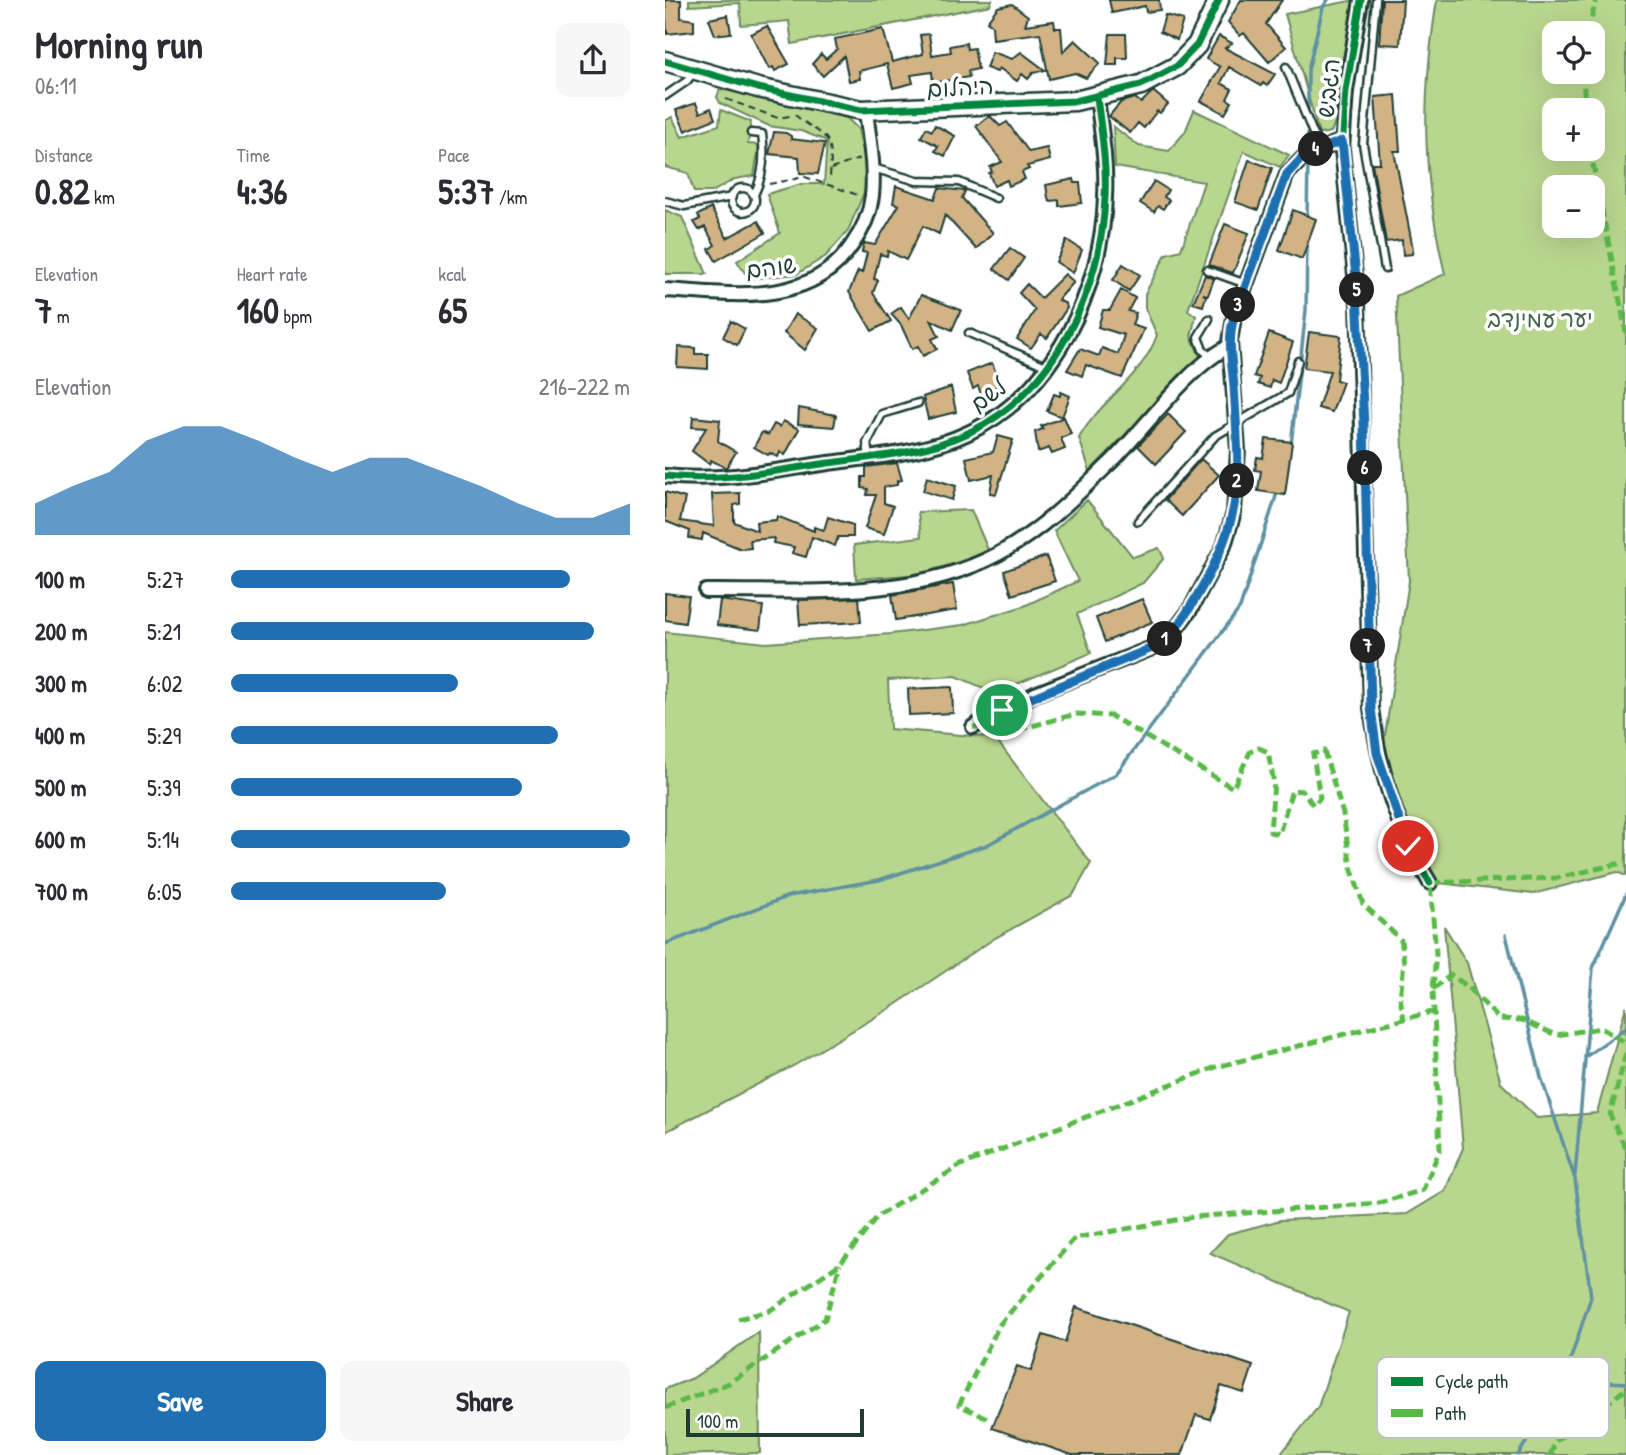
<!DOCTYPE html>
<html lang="en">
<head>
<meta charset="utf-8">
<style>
	:root { --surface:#fff; --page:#f7f7f7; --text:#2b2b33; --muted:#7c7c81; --accent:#1f6fb2 }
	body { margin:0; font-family:"Patrick Hand","Playpen Sans Hebrew",sans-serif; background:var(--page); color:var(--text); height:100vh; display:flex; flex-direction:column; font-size:26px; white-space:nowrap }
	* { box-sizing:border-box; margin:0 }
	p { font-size:23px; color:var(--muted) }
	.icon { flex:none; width:38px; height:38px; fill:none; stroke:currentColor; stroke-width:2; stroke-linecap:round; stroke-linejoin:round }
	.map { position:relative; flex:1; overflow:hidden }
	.details { display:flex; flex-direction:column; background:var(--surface); width:665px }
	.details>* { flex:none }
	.buttons { position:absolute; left:877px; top:21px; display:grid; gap:14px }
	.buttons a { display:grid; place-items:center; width:63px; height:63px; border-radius:14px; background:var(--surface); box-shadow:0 7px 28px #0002; font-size:35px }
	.scale { position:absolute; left:21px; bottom:18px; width:178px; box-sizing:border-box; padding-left:7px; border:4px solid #1f3d34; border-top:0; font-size:19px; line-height:24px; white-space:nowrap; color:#1f3d34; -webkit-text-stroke:5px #fff; paint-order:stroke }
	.pin { position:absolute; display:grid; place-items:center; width:60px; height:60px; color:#fff; margin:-30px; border:4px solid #fff; border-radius:50%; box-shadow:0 2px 7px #0007 }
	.km { position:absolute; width:35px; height:35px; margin:-18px; border-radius:50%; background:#222; color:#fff; font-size:19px; line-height:35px; text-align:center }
	.round { display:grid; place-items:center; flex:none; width:74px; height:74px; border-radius:14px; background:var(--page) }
	.head { display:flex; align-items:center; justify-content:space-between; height:119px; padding:0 35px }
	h1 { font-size:38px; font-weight:800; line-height:52px }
	.metrics { display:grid; grid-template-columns:repeat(3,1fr); gap:10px; height:119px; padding:7px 35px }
	.metrics div { display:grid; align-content:center }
	.metrics b { font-size:35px; font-weight:800 }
	.metrics small { font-size:19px; font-weight:400 }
	.metrics p { font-size:19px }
	.chart { height:196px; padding:14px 35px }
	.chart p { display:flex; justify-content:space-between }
	.chart svg { width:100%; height:126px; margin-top:7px; fill:var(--accent); opacity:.7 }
	.action { display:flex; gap:14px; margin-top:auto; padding:14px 35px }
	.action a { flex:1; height:80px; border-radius:14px; background:var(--accent); color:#fff; font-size:28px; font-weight:800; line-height:80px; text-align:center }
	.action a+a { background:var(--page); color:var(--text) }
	ul { padding:0 35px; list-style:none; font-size:23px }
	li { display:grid; grid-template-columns:112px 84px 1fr; align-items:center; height:52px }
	li i { height:18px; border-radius:9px; background:var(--accent) }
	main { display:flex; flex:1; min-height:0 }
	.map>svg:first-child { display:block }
	.green { fill:#b9d68f; stroke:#6c8a62; stroke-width:2; fill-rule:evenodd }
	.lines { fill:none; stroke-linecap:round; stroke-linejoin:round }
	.stream { stroke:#5e91a1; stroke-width:3.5 }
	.building { fill:#d2b386; stroke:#1f3d34; stroke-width:2 }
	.lane-casing { stroke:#1f3d34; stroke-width:11 }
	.street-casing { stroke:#1f3d34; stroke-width:18 }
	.secondary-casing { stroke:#1f3d34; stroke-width:23 }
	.path { stroke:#1f3d34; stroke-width:2; stroke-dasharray:7 5; stroke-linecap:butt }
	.lane { stroke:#fff; stroke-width:6 }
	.street { stroke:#fff; stroke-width:12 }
	.secondary { stroke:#fff; stroke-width:18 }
	.quiet { stroke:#58b947; stroke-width:5; stroke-dasharray:10 5; stroke-linecap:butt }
	.cycleway-casing { stroke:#fff; stroke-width:11 }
	.cycleway { stroke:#00873e; stroke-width:7 }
	.route-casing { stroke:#fff; stroke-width:14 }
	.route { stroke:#1f6fb2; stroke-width:9 }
	.labels { text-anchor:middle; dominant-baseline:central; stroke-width:7; stroke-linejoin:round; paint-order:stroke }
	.street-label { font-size:23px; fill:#1f3d34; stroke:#fff }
	.park-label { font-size:23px; fill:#46634b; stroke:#fff }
	.key { fill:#fff; stroke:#bcc5c2; stroke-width:2 }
	.key-label { font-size:19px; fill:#1f3d34 }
</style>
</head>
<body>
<main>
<section class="details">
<div class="head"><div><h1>Morning run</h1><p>06:11</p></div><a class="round"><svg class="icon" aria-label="share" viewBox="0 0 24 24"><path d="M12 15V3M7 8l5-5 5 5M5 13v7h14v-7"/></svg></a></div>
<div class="metrics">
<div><p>Distance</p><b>0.82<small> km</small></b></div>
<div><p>Time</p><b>4:36</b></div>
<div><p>Pace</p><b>5:37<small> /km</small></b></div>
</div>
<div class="metrics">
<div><p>Elevation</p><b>7<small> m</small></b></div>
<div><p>Heart rate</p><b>160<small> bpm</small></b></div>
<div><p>kcal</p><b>65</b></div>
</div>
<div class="chart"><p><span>Elevation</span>216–222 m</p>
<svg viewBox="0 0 160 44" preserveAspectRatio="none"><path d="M0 44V33L10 27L20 22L30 11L40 6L50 6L60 11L70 17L80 22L90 17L100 17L110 22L120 27L130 33L140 38L150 38L160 33V44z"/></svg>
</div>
<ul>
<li><b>100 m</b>5:27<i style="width:85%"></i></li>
<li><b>200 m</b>5:21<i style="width:91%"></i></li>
<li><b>300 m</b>6:02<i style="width:57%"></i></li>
<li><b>400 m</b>5:29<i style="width:82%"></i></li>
<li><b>500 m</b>5:39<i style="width:73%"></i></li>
<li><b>600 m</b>5:14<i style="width:100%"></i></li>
<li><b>700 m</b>6:05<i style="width:54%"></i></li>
</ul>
<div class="action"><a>Save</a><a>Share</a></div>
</section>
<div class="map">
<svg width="961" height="1455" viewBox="0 0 961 1455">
	<rect width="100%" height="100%" fill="#fff"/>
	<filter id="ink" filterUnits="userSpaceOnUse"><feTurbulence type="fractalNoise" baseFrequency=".0143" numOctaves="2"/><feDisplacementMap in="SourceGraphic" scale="14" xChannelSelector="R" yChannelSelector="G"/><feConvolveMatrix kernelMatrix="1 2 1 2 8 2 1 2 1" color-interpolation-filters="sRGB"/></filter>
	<g filter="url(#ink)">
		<path class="green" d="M24,0H327L325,5L127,44L124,21L76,25L75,3L24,6Z
			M690,0L674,78L671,121L666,132L654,134L620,14Z
			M772,0H961V876L952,872L868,894L774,883L745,836L719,742L744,581L731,296L780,274C757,175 756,100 772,0ZM889,33H928V72H889ZM889,110H928V149H889ZM889,187H928V226H889Z
			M55,89L182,118L193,129L202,171L200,190L183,231L161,256L132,274L84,279L72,261L115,233L102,194L136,184H159L162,141L136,131L104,126L55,103L52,97Z
			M56,110L86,122L83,144L94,145L89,176L70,179L47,192H29L23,173L0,167V121L7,117L17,137L54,125Z
			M529,110L624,155L615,167L579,151L523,310L531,316L526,336L535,357L425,471L414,438C436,399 477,378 492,335L480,308V294L501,254L516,250L539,182L450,167L448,126L474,146L504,151L520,132Z
			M0,210L17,217L42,274H0Z
			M422,500L468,557L494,548L499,558L478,583L412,614L426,653L330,693L291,676L223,680L225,729L320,737L333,742L426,863L408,895L330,938L224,1009L130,1065L0,1132V632L101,643L226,634L298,625L359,606L413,581L389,531Z
			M306,510L324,552L257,574L191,579L189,545L256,537L253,512Z
			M779,926L802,963L836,1083L872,1118L932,1113L961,1006V1455H615L653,1407L684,1312L545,1253L563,1234L616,1220L742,1214L780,1191L798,1148Z
			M94,1332L95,1453L0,1455V1389L28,1378Z"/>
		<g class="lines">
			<path class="stream" d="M643,117V70L658,7L663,0
				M643,152V125
				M642,219L643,160
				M626,445L641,310L642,244
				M841,935L876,1077L910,1179L926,1297L897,1385L853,1455
				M0,944L124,896L214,880L322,845L451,774L575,608L613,490
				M920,1057L961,1028
				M910,1175L928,968L961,894
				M897,1385L926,1381L961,1383"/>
		</g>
		<path class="building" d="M0,0H16V18L29,20V31L2,34Z
			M444,0H494L495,10L481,12L480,6L447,13Z
			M576,0H617L601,24L621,47L604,62L579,33L575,36L563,22Z
			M717,0H738L735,45L714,44Z
			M347,4L363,16L360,25L389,21L390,28H396L398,52L410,40L435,63L421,78L410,73L384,79L375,33L328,39L327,25L322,21L333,7Z
			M63,15L66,33L50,35L44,19Z
			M500,15L518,20L512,40L495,32Z
			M102,26L124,64L110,71L108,67L104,69L86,34Z
			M218,29L227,62L258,54L255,35L264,34L267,55L286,52L285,46L301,43L302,49L309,48L313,69L303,71L304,77L268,83L267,72L246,75L248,83L228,88L222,64L194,71L195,79L184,81L179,56L158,76L147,64L156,54L161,59L172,49L170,39Z
			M445,34H461L462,58H452V65H442Z
			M554,36L567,43L560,48L610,74L602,86L598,83L596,86L564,67L556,83L567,89L562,99L567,102L560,114L536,101L555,67L541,59Z
			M327,52L347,59L356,52L380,70L368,73L363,79L357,74L352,81L334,68L332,72L321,68Z
			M488,91L503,104L495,113L492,111L479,128L473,123L465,133L444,116L456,102L470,98L476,103Z
			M731,95L735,151H729L748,249L747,254L738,255L737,240L721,242L707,163H715L710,97Z
			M31,103L35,113L46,108L50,119L20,131L11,110Z
			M325,116L335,126L342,122L364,152L382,148L385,160L362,166L364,169L357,172L360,179L344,186L342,180L329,186L324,173L327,172L325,167L337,162L311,126Z
			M270,125L290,136L280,156L270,151L273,146L256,137L261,128L267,131Z
			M109,132L121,133L126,136V139L160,143L153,174L135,173L134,157L104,154Z
			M584,160L607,168L593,210L570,202Z
			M409,179L410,183H415L417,203L394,206V200L385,201L383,198L381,185Z
			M489,181L503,190L499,197L504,200L498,209L493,206L489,212L475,203Z
			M231,186L270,199L274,188L300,191L297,198L328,233L311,249L280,215L274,234L258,226L241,260L223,251L222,256L215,254L209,279L213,280L208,293L226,321L207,331L184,292L193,271L197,273L202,253L197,252L199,243L210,245L234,205L228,203Z
			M46,208L62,238L93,221L100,233L51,261L44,249L50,245L40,227L34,230L29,222L35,219L33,215Z
			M628,210L651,219L637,259L614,250Z
			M560,224L584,233L568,273L544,265Z
			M402,240L417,250L408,273L391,262Z
			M345,248L359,258L344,280L329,269Z
			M458,264L475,275L464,291L448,280Z
			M400,274L409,282L393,300L401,304L402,308L382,338L376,334L366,348L352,339L370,310L354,293L362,284L376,298Z
			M540,275L549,279L543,295L538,294L541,296L538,306L528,303Z
			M456,290L470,298L463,311L471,313L467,325L479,329L457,378L421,365L417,376L402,370L415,349L434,356L437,348L453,354L459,335L433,327L438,310H445Z
			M256,295L296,310L287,330L266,320L274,336L267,339L272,349L258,356L253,346L247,349L236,325L226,314L236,307L244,319Z
			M130,314L153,328L140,350L119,333Z
			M66,321L80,329L72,345L58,337Z
			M644,332L676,336L671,380L678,382L667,412L653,408L665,371L639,368Z
			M604,333L628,342L614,383L607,380L605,388L593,384L595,378L589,376Z
			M13,347L30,348V354H43V369L12,367Z
			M327,363L336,385L316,394L313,386L308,389L302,373Z
			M286,387L291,412L263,419L258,397Z
			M396,392L405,396L397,417L382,411L389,394L395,396Z
			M134,408L171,415L169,427L133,424Z
			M503,414L521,432L491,464L473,446Z
			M28,417L55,420L53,441L71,452L61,468L46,460L44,464L27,451L41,428L27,427Z
			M399,417L406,434L396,438L400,449L387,454L384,448L373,452L370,432L378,429L376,426Z
			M118,421L134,429L120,455L115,452L113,457L105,453L103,455L89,447L97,432L103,435L109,424L115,427Z
			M333,436L348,440L331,494L325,493L328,475L306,480L301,458L328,452Z
			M601,439L627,442L620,495L593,491L596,471L590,470L592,457L598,458Z
			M536,459L554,475L517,516L500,500Z
			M232,463L237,480L232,481V485L219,487V503L228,506L219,534L200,528L211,495H202L203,489L197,488V477H201V467Z
			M262,477L291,486L287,500L258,491Z
			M0,492L20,498L15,521L49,526L47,494L75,493V504L69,505V522L92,531L91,522L111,520L112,516L149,531V527L159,530L163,517L188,525V537H173L170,546L147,537L141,557L127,553L129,547L108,543L109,538L85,540L86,548L76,549L38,533L37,540L24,538L25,531L0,521Z
			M381,556L390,581L347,595L339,571Z
			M288,584L292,610L231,620L227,595Z
			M0,593L24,596L20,623L0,620Z
			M194,598L196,622L135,625L133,600Z
			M477,599L487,622L440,642L431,618Z
			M55,600L98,606L95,630L52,625Z
			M287,687L288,713L244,715L243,689Z
			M411,1307L588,1366L579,1393L556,1386L545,1419L531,1415L517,1455H407L327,1428L352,1366L366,1371L378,1335L400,1342Z"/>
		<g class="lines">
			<g class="lane-casing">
				<path id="lane" d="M711,0L698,144L720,269
					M621,67L654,148
					M0,96L22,81L28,73
					M86,133L97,134C100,155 98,177 89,195
					M208,168L252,181L294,182L331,198
					M66 200a12 12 0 1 1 24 0a12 12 0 1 1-24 0Z
					M0,201L19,206L67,197
					M542,270L581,284
					M544,319L533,337L538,350L546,357
					M304,333L381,366
					M204,457L202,443L217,414L253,403
					M473,521L550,436L623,393L633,361"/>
			</g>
			<g class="street-casing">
				<path id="street" d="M696,0L681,91L677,149L693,304L706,708C715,772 731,828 765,883
					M0,290C66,294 145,308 187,245C197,231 205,213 207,196C210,167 204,139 201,110
					M0,476C55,482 109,471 163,463C209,457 261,453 303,433C389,393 437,289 440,197C442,164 436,130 432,97
					M41,591C137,590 245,601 333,554C376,531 413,494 448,460C481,427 524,366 565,346
					M308,727L370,694L487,648L510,630L525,610L559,546L569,512L573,450L565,342L569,317L622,174L641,155L677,141"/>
			</g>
			<g class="secondary-casing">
				<path id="secondary" d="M0,61L93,88L196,110L410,101L476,85L512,66L532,45L554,0"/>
			</g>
			<path class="path" d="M61,99L113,118L130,115C164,142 168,130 165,178
				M166,169L194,159
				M104,184L140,177L196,196"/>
			<use href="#lane" class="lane"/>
			<use href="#street" class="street"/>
			<use href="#secondary" class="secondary"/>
			<path class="quiet" d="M923,33L931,0
				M918,72L920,110
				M925,149L961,332
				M308,727L356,729L411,714L446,716L568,788L585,752L594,748L603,752L609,783L605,832L614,834L627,790L638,791L648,805L655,798L648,754L659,751L678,814L686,867L698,904L736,940L739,963L735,998L739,1019
				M768,989L786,975L803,987L834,1019L857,1020L891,1035L936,1028L961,1043
				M961,1053L945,1115L961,1149
				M73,1319L104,1311L175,1264L213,1216L296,1165L551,1067L771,1011
				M0,1408L64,1383L160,1319L175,1264
				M322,1418L294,1405L335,1324L410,1238L528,1217L714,1203L758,1190L775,1149L768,989L771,953L765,883L892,878L961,862
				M885,1455L891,1441L961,1389"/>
			<g class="cycleway-casing">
				<path id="cycleway" d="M696,0L681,91L677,149L693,304L706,708C715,772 731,828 765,883
					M0,61L93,88L196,110L410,101L476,85L512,66L532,45L554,0
					M0,476C55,482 109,471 163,463C209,457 261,453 303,433C389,393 437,289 440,197C442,164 436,130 432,97"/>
			</g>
			<use href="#cycleway" class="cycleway"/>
		</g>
	</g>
	<g class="lines" filter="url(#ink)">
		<g class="route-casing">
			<path id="route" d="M337,710L487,648C511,633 523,612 537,587C581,511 574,470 569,386C567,363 562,340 569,317L622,174L640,155L677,141L691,277L699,424L706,708L712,753L743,846"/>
		</g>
		<use href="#route" class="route"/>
	</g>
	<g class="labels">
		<g class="street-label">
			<text transform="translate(295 87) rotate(-3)">היהלום</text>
			<text transform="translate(663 88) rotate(-84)">הגביש</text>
			<text transform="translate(106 267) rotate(-7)">שוהם</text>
			<text transform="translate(323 395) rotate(-37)">לשם</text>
		</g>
		<g class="park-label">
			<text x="875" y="318">יער עמינדב</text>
		</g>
	</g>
	<rect x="712" y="1357" width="232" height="81" rx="10" class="key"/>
	<rect x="726" y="1377" width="32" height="9" fill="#00873e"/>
	<rect x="726" y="1409" width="32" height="8" fill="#58b947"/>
	<g class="key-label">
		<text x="770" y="1388">Cycle path</text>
		<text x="770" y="1420">Path</text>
	</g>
</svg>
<div class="buttons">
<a><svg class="icon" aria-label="locate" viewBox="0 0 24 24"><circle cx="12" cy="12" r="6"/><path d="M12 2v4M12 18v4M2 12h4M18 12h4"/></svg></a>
<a>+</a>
<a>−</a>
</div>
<div class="scale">100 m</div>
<div class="pin" style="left:337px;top:710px;background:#1e9e55"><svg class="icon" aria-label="arrive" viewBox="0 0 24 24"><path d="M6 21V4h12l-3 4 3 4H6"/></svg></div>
<div class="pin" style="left:743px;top:846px;background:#d93025"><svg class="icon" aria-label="check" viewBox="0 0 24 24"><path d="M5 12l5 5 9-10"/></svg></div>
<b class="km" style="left:500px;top:639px">1</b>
<b class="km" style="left:572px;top:481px">2</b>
<b class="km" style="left:573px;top:305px">3</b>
<b class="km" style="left:651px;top:149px">4</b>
<b class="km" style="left:692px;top:290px">5</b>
<b class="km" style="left:700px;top:468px">6</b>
<b class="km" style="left:703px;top:646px">7</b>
</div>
</main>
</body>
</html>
